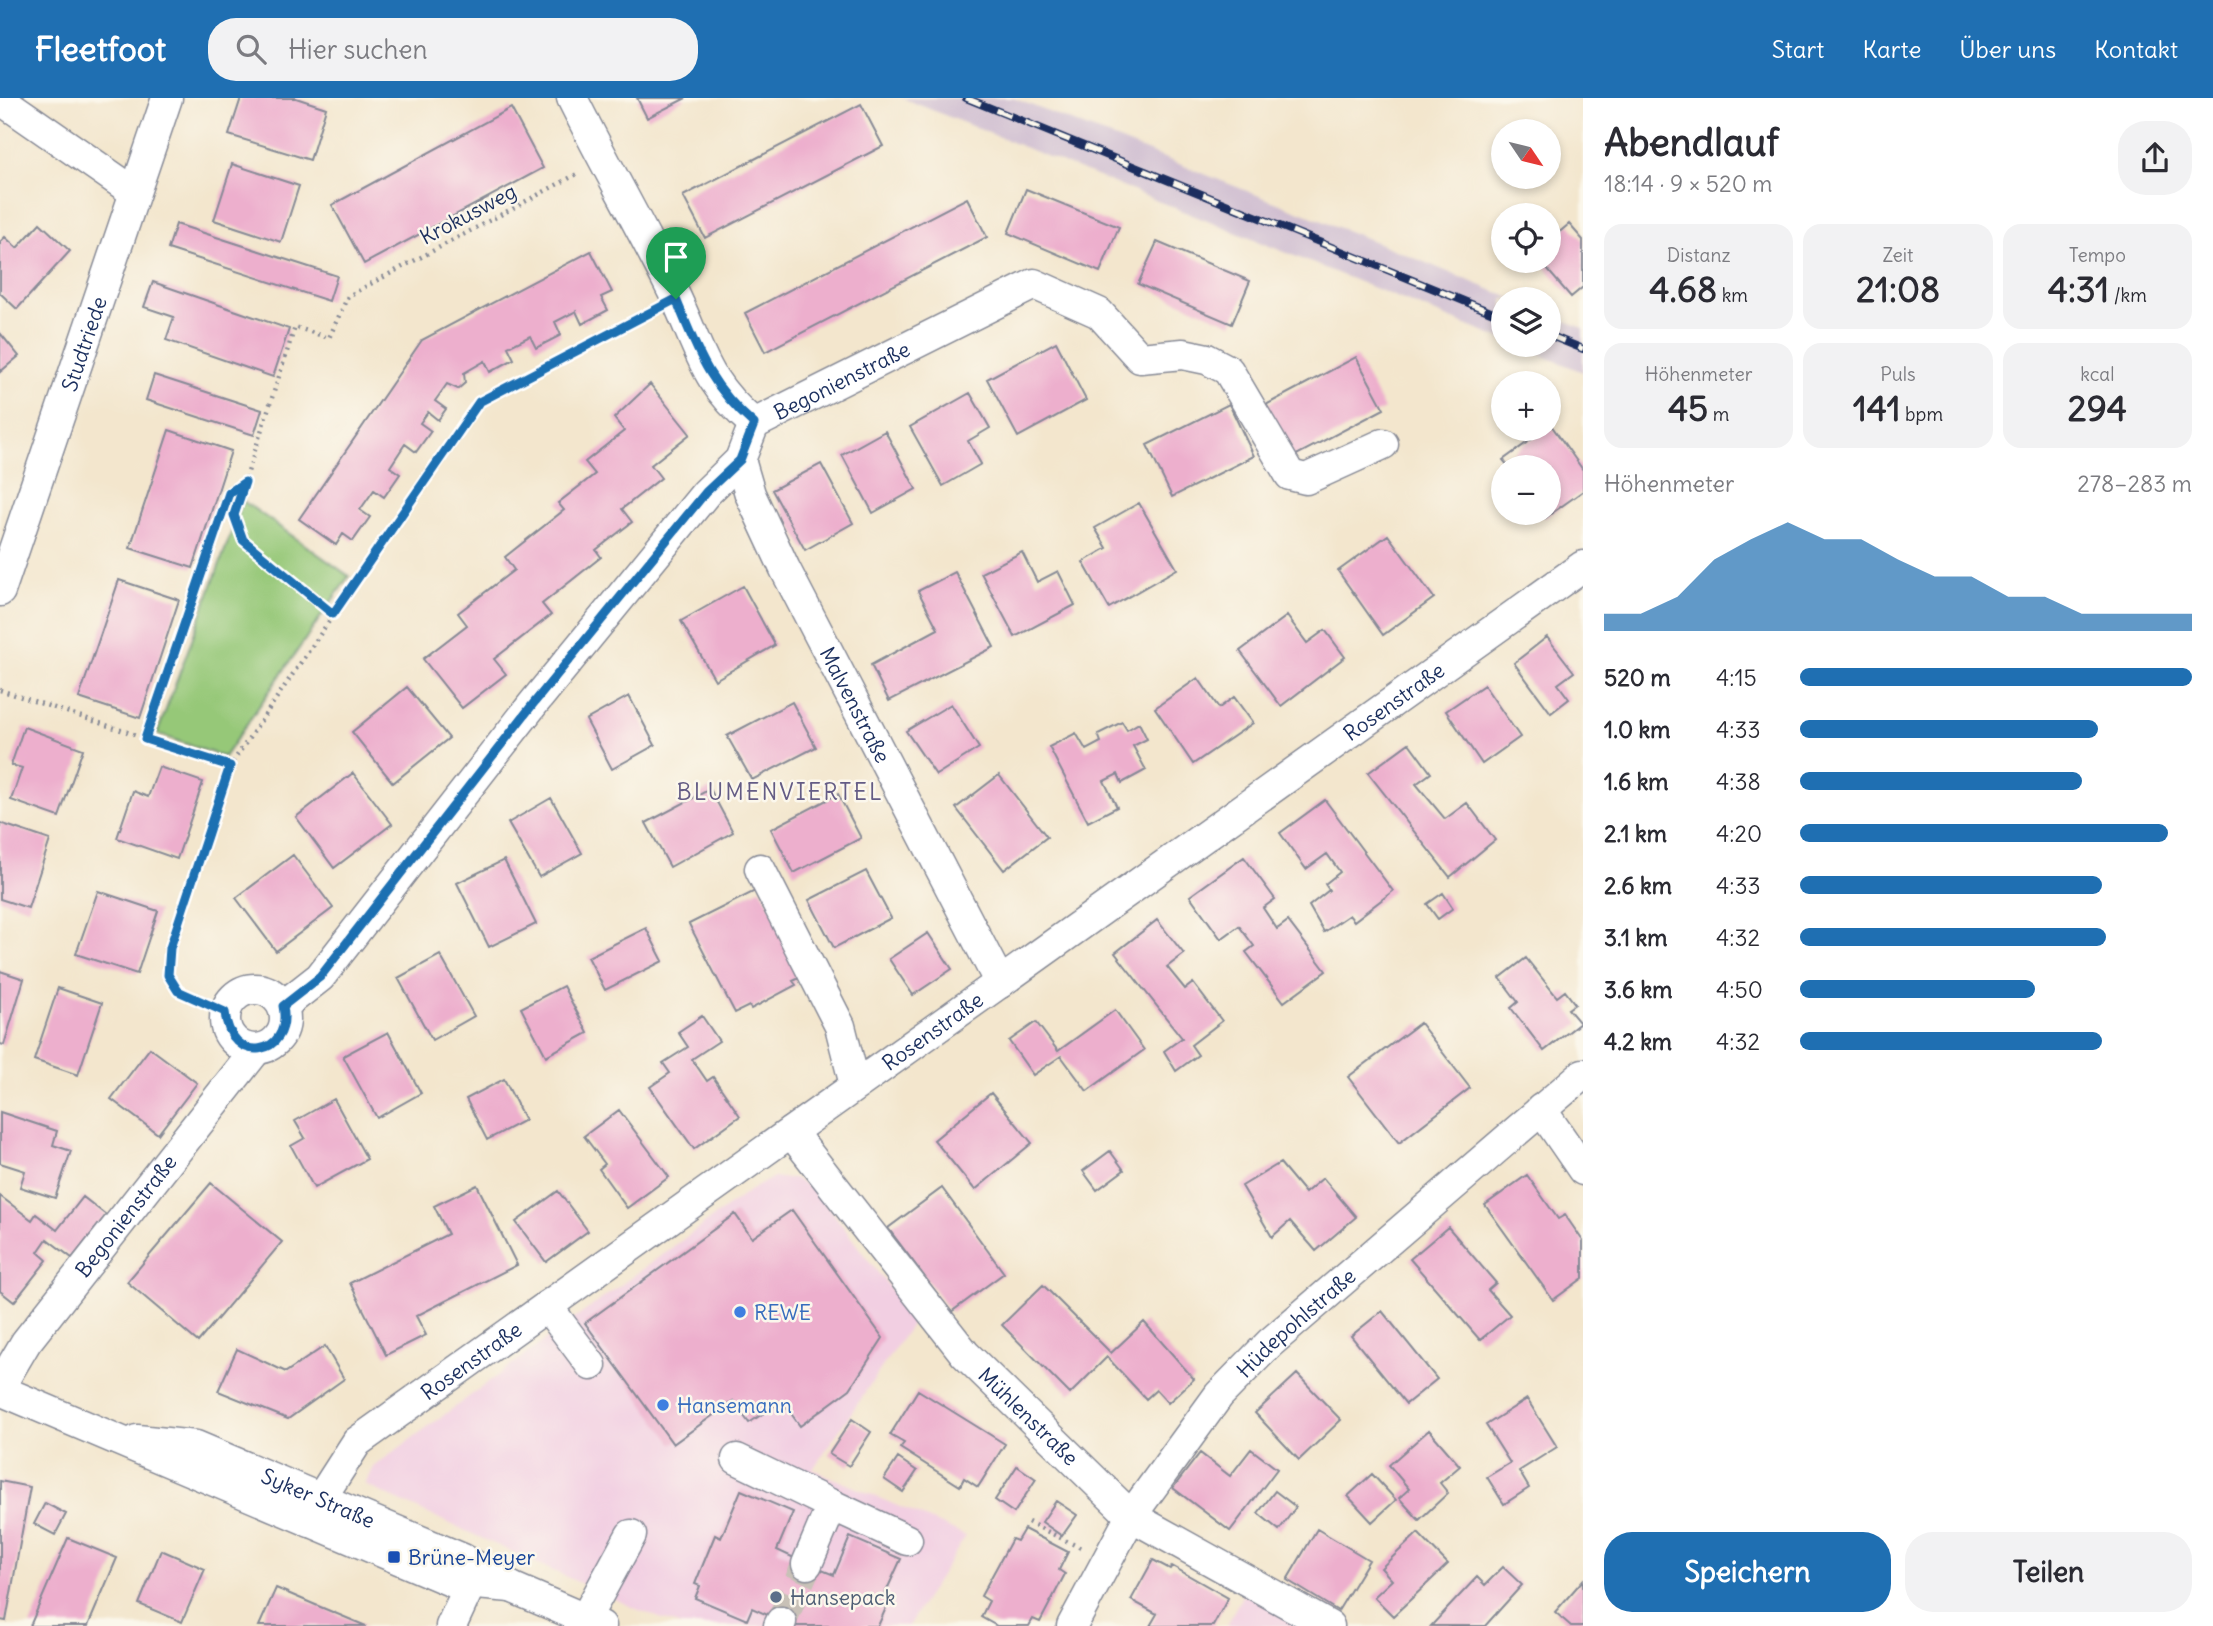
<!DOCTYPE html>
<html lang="de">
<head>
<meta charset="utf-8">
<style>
	:root { --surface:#fff; --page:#f2f2f3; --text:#2b2b33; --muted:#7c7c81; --accent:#1f6fb2 }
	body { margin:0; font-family:Delius,sans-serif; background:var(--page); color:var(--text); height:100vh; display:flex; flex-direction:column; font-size:26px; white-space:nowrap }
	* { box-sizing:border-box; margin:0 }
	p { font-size:23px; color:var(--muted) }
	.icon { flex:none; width:38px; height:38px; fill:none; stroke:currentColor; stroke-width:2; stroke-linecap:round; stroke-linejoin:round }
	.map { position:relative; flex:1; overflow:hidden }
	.sheet { display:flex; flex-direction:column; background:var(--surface); width:630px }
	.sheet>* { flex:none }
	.needle { width:46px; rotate:125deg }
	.controls { position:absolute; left:1491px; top:21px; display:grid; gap:14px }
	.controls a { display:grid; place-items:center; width:70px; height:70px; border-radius:50%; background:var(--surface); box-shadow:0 4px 10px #0003; font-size:35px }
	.pin { position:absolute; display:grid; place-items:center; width:60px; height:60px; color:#fff; margin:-72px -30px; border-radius:50% 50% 50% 0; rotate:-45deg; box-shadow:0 0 7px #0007 }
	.pin .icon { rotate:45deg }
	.round { display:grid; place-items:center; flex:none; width:74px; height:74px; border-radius:28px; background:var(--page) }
	.overview { display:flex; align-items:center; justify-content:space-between; height:119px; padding:0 21px }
	h1 { font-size:38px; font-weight:700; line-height:52px }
	.stats { display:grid; grid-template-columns:repeat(3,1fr); gap:10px; height:119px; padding:7px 21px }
	.stats div { display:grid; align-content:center; border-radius:18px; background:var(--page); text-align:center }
	.stats b { font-size:35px; font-weight:700 }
	.stats small { font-size:19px; font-weight:400 }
	.stats p { font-size:19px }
	.chart { height:196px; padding:14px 21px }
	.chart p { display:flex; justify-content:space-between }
	.chart svg { width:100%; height:126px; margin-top:7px; fill:var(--accent); opacity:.7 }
	.primary-button { display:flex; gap:14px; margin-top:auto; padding:14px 21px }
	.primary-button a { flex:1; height:80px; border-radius:28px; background:var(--accent); color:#fff; font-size:28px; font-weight:700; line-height:80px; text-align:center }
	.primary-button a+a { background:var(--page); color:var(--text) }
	ul { padding:0 21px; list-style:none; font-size:23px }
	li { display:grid; grid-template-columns:112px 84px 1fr; align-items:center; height:52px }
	li i { height:18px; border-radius:9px; background:var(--accent) }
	header { display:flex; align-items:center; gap:42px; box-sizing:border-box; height:98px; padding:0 35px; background:var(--accent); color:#fff }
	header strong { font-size:33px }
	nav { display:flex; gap:38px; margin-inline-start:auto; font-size:24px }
	.search { width:490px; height:63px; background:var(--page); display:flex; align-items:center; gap:18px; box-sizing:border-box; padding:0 24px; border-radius:28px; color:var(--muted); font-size:26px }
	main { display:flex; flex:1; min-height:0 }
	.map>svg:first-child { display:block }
	.built { fill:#f2cfe2 }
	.industrial { fill:#cfbdd0 }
	.green { fill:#96c878; stroke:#587c6b; stroke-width:2 }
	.building { fill:#edafcd }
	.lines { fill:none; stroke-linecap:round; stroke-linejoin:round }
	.minor-tunnel { stroke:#c8c1b7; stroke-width:30; stroke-dasharray:30 15; stroke-linecap:butt }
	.minor-casing { stroke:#878a96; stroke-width:33 }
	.path { stroke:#878a96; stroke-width:4.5; stroke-dasharray:2 5; stroke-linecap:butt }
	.minor { stroke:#fff; stroke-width:30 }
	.rail-casing { stroke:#1b2f5e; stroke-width:8 }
	.rail { stroke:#fbf7ec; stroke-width:5; stroke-dasharray:16; stroke-linecap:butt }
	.route-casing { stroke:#fff; stroke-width:14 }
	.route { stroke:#1f6fb2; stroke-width:9 }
	.shop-dot { fill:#3f7fe0; stroke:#fbf7ec; stroke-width:2.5 }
	.transit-dot { fill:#1a4fb4; stroke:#fbf7ec; stroke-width:2.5 }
	.service-dot { fill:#5c6f8a; stroke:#fbf7ec; stroke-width:2.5 }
	.labels { text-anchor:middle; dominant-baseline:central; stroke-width:5; stroke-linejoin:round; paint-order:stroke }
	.street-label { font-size:21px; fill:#1b2f5e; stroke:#fbf7ec }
	.shop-label { font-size:21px; fill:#366cbe; stroke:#fbf7ec; text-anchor:start }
	.transit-label { font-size:21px; fill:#164399; stroke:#fbf7ec; text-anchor:start }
	.service-label { font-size:21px; fill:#4e5e75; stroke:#fbf7ec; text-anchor:start }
	.neighbourhood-label { font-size:23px; letter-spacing:2px; fill:#645c85; stroke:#fbf7ec }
</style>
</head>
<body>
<header>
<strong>Fleetfoot</strong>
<div class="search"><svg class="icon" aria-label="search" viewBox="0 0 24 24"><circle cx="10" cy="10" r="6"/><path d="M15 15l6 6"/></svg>Hier suchen</div>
<nav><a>Start</a><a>Karte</a><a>Über uns</a><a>Kontakt</a></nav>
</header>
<main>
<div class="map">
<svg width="1583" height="1528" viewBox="0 0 1583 1528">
	<rect width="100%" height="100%" fill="#fbf7ec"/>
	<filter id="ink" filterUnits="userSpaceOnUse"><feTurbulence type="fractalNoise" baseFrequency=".0143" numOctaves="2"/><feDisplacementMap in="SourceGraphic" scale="14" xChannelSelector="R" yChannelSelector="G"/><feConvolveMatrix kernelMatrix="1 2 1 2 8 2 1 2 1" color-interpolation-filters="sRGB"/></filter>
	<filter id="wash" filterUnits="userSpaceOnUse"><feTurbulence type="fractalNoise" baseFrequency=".00686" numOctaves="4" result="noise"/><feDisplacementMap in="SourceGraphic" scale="28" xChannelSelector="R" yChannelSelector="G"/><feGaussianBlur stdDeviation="1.57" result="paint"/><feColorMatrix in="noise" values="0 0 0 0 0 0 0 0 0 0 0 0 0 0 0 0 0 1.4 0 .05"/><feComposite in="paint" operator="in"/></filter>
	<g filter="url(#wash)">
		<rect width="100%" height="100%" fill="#f3e6cd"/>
		<path class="built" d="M772,1080H794L816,1093L914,1222L813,1371L966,1438L908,1528H681L641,1513L365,1387L373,1369L749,1093Z
			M1244,1494L1307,1528H1226Z"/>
		<path class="industrial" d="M902,0H1013L1383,147L1513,201H1503V242Z
			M1549,216L1583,230V274L1516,247H1549Z"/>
		<path class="green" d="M243,403L349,478L224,659L157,636Z"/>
		<g id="blocks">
			<path class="building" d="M241,0H296L326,10L310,62L229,37Z
				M637,0H686L647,20Z
				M861,6L883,48L705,140L683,98Z
				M511,10L543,70L364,166L332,107Z
				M232,66L299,88L281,144L214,122Z
				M1026,91L1119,129L1100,174L1008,135Z
				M967,100L987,139L765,254L745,215Z
				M40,125L70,153L17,211L0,195V144L5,139L17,150Z
				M176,126L337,178L329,203L168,151Z
				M1569,126L1583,142V189L1571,199L1540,163H1549V143Z
				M1157,144L1250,183L1232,226L1138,186Z
				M591,153L612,194L601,199L608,212L582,226L576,213L555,224L561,237L536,250L530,238L508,249L514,261L490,274L485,263L464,275L465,285L458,291L447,286L435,303L446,311L438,322L428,314L420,325L431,333L416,354L405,346L390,369L400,376L384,399L374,392L360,412L370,419L353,443L343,436L336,447L299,421L422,242Z
				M153,184L289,231L273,279L166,242L174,219L144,209Z
				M0,235L19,258L0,274Z
				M1056,244L1086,302L1018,339L987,281Z
				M1356,259L1384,311L1289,361L1262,309Z
				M154,277L262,312L254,337L146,302Z
				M650,286L690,336L651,367L661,380L622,411L632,424L596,452L601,459L542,506L551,517L494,561L506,576L462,610L423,561L467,527L458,515L514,472L505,459L564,412L558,405L595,376L585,364L624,333L614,320Z
				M970,295L990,330L968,343L981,366L943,388L910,329Z
				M1229,306L1254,358L1172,399L1147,347Z
				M1551,327L1583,372V393L1545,420L1542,415H1549V369H1509L1503,362Z
				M169,332L231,353L193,470L130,450Z
				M885,333L916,391L873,415L842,357Z
				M821,366L853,425L805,452L772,392Z
				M1139,405L1177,471L1109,510L1083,464L1107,450L1095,430Z
				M1388,437L1434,500L1383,537L1338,473Z
				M1022,454L1037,484L1058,473L1075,507L1015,539L981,475Z
				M955,474L994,549L889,603L871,567L938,531L918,493Z
				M119,482L179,502L140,620L79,600Z
				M743,488L775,547L715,582L681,523Z
				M1287,518L1307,545L1325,532L1345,559L1281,608L1240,553Z
				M1547,539L1574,574L1558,586L1569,601L1551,615L1514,565Z
				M1198,580L1219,610L1234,599L1253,625L1193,666L1155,610Z
				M1484,587L1520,639L1482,666L1446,613Z
				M407,589L449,640L393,685L352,634Z
				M629,598L655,647L612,671L586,622Z
				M792,604L816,649L752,682L727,638Z
				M951,606L979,650L936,677L906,633Z
				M1122,624L1127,632L1139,625L1147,641L1133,648L1146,672L1122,685L1118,676L1104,683L1117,709L1088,724L1049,649L1076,635L1086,652L1101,644L1098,636Z
				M24,629L83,651L59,719L11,702L22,670L11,667Z
				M1409,645L1431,675L1416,686L1445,721L1467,705L1495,742L1450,779L1368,675Z
				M159,669L203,684L177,761L117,740L133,693L148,699Z
				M353,675L392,726L334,770L296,719Z
				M999,677L1047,739L1004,772L956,710Z
				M710,691L733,734L670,769L646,725Z
				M838,696L861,740L794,775L771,731Z
				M551,700L582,755L539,779L508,725Z
				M1325,702L1393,793L1354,823L1349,817L1324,834L1309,808L1329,792L1325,786L1340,774L1327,756L1306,771L1280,735Z
				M0,725L50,742L28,810L0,801Z
				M293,757L333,810L276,853L236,800Z
				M1244,759L1275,801L1263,810L1277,831L1288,823L1326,873L1284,904L1246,854L1254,848L1239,828L1221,841L1190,798Z
				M504,762L536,826L489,849L457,785Z
				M866,773L891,820L834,850L809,802Z
				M761,790L806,877L793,883L796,887L751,911L749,908L735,915L689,826Z
				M98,793L158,813L137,876L76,856Z
				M1443,795L1453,810L1438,821L1427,806Z
				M1157,822L1184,856L1167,869L1185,891L1193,885L1222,923L1191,947L1198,957L1176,973L1164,953L1182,940L1115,855Z
				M646,830L663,863L605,892L588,859Z
				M928,835L952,871L913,897L889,861Z
				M440,857L474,918L432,942L398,880Z
				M1526,860L1557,899L1565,893L1575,906L1568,911L1580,925L1544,953L1511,910L1518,904L1500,880Z
				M0,873L24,881L4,947L0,946Z
				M563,888L588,935L546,958L521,910Z
				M58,890L102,905L78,977L34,962Z
				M1115,912L1144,952L1087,993L1061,958L1033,977L1009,943L1036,924L1058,953Z
				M702,918L719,943L692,961L707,983L713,979L740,1018L694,1051L650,989L670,975L663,965L688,949L678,934Z
				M1420,925L1470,990L1399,1045L1348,979Z
				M388,934L421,995L377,1020L343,958Z
				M150,950L197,985L158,1036L111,1001Z
				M504,981L525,1022L487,1042L466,1001Z
				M991,995L1032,1045L975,1092L934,1042Z
				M334,1001L367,1061L314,1090L291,1048L305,1040L295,1023Z
				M619,1012L669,1079L627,1110L599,1071L605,1066L584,1038Z
				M0,1014L57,1033L53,1047L71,1053L55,1100L20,1089L25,1073L0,1065Z
				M1110,1053L1124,1072L1097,1092L1083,1073Z
				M1280,1065L1305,1095L1323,1080L1356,1119L1316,1153L1290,1123L1272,1139L1242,1088Z
				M1527,1077L1558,1121L1565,1117L1583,1143V1180L1553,1202L1485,1107Z
				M211,1085L282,1144L198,1244L127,1184Z
				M477,1087L517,1167L416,1218L426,1237L386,1257L350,1185L448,1136L434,1108Z
				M942,1090L1004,1175L951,1214L888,1130Z
				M558,1093L588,1133L546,1164L516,1124Z
				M0,1098L32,1122L36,1116L57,1132L83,1099L106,1117L72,1160L47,1141L38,1154L47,1162L14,1204L0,1193Z
				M792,1112L883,1240L850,1291L800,1328L782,1303L749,1325L733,1303L673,1346L585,1225L735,1116L752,1140Z
				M1448,1129L1496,1185L1488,1192L1510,1217L1480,1242L1410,1161Z
				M1043,1187L1111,1255L1144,1224L1194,1281L1168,1305L1156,1292L1146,1301L1107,1259L1070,1296L1002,1227Z
				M1382,1213L1437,1281L1406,1306L1351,1238Z
				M325,1248L344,1281L288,1321L218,1293L237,1251L286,1274Z
				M1297,1276L1341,1322L1299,1362L1255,1315Z
				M918,1292L1005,1346L978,1389L964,1380L960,1388L900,1350L904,1345L890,1337Z
				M1527,1301L1557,1349L1519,1373L1529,1390L1504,1406L1487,1379L1510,1365L1486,1327Z
				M852,1321L871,1334L849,1368L829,1356Z
				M1429,1332L1460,1368L1440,1385L1448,1395L1419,1422L1399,1400L1409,1391L1389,1367Z
				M1251,1351L1277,1371L1230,1433L1173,1390L1200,1355L1230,1378Z
				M898,1360L917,1373L903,1394L884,1381Z
				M1017,1368L1036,1381L1014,1415L995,1402Z
				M1372,1376L1396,1402L1372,1424L1348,1398Z
				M0,1383L30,1389L6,1523L0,1522Z
				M741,1392L793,1414L777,1452L807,1466L834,1477L850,1439L901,1461L884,1498L890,1501L878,1528H792L752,1510L747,1522L695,1500L700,1488L695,1486L715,1437L721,1440Z
				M1275,1393L1296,1409L1279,1432L1258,1415Z
				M1056,1403L1077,1417L1062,1438L1042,1424Z
				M45,1405L66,1416L55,1437L34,1426Z
				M1024,1431L1068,1454L1059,1472L1065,1476L1040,1524L1033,1521L1029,1528H997L981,1519L989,1503L981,1498L1012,1441L1017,1443Z
				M1317,1431L1369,1462L1338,1513L1287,1482Z
				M1418,1435L1448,1466L1393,1518L1374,1499L1392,1482L1381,1470Z
				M68,1440L117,1460L88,1528H30Z
				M161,1452L205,1471L182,1524L139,1506Z
				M1153,1462L1170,1471L1172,1468L1228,1500L1213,1528H1150L1157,1516L1131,1502Z
				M1503,1469L1522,1487L1485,1528H1431L1477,1479L1485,1487Z
				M1583,1482V1528H1571L1555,1514Z
				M276,1490L318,1508L366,1528H259Z"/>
		</g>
	</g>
	<g filter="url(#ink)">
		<use href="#blocks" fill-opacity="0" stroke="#878a96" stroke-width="2"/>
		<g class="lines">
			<path class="minor-tunnel" d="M781,1524L807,1466"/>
			<g class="minor-casing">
				<g id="minor">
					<path d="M572,0C605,67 643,132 676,200C702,256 704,283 754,326"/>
					<path d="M0,1L134,94"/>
					<path id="s1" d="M740,362L750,396L785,471L1000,885"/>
					<path id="s2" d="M0,493L167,0"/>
					<path d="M760,771L840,928L855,987"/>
					<circle cx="255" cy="921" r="30"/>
					<path id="s3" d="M283,908L320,879L533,606L706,395L740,362L754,326L1034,186L1099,215L1140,260L1183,256L1207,261L1228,272L1290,377L1306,381L1383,346"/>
					<path d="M1541,1011L1583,1072"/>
					<path id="s4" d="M791,1034L965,1256L1131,1418L1329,1528"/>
					<path d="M547,1208L591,1267"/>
					<path id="s5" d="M0,1288L26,1244L256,952"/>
					<path d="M0,1292L453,1484L511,1489"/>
					<path id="s6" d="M137,1342L196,1348L463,1461L511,1489L601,1528"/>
					<path d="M737,1361L832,1407"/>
					<path id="s7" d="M310,1424L321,1400L357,1344L1583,468"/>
					<path d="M807,1466L832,1407L907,1442"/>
					<path d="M585,1521L631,1437"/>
					<path d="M451,1528L478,1470"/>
					<path d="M779,1528L781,1524"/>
					<path id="s8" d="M1072,1528L1131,1418L1219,1297L1270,1245L1583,976"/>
				</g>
			</g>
			<path class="path" d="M333,516L243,442L234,417L295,229L329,240L348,198L577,76
				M0,592L230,668
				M145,641L229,395L245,384
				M225,914L178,893L168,877L170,850L230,668L479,304L650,214
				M1028,1424L1081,1450"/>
			<use href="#minor" class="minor"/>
			<g class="rail-casing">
				<path id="rail" d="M966,0L1503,219
					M1549,237L1583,251"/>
			</g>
			<use href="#rail" class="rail"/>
		</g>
	</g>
	<g class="lines" filter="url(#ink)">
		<g class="route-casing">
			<path id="route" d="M676,201C698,254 709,287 754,326L740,362L706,394L533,606L320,879L283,908C293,959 230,969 225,914L178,893L168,877L170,850L230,668L145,641L229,395L245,384L234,417L243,442L333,516L479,304Z"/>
		</g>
		<use href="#route" class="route"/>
	</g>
	<g class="shop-dot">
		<circle cx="740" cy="1214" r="7"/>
		<circle cx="663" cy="1307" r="7"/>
	</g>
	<rect class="transit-dot" x="387" y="1452" width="14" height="14" rx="3.5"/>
	<circle class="service-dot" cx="776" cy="1499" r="7"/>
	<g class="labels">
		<g class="street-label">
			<text transform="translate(468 116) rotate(-28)">Krokusweg</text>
			<text stroke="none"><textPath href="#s2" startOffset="261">Studtriede</textPath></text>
			<text stroke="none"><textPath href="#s3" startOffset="850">Begonienstraße</textPath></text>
			<text stroke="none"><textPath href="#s7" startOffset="1367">Rosenstraße</textPath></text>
			<text stroke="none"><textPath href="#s1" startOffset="271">Malvenstraße</textPath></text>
			<text stroke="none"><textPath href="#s7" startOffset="800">Rosenstraße</textPath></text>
			<text stroke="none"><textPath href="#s5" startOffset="212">Begonienstraße</textPath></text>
			<text stroke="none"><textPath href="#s8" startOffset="380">Hüdepohlstraße</textPath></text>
			<text stroke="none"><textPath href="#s7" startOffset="233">Rosenstraße</textPath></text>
			<text stroke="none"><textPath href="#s4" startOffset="371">Mühlenstraße</textPath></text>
			<text stroke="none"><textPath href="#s6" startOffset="192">Syker Straße</textPath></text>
		</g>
		<g class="shop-label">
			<text x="754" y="1214">REWE</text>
			<text x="677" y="1307">Hansemann</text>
		</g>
		<g class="transit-label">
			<text x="408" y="1459">Brüne-Meyer</text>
		</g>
		<g class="service-label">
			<text x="790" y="1499">Hansepack</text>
		</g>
		<g class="neighbourhood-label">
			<text x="780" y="693">BLUMENVIERTEL</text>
		</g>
	</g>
</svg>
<div class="controls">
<a><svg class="needle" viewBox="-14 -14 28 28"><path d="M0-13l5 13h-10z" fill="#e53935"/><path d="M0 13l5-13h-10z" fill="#7c7c81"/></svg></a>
<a><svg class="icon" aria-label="locate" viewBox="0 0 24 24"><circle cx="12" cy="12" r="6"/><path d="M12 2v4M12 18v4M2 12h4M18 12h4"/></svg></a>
<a><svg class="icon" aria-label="layers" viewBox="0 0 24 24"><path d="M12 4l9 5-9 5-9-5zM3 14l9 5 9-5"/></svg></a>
<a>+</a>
<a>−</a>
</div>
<div class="pin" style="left:676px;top:201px;background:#1e9e55"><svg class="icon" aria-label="arrive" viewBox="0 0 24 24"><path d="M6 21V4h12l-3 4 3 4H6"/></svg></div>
</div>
<section class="sheet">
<div class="overview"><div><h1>Abendlauf</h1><p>18:14 · 9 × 520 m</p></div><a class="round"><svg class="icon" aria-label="share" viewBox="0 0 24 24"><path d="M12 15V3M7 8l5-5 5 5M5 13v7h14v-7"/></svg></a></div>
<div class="stats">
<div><p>Distanz</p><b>4.68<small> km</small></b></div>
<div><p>Zeit</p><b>21:08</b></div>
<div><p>Tempo</p><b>4:31<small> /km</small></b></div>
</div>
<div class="stats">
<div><p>Höhenmeter</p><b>45<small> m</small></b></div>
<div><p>Puls</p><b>141<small> bpm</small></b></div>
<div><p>kcal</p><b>294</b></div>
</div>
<div class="chart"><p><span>Höhenmeter</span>278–283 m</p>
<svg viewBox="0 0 160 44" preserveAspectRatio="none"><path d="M0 44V38L10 38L20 32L30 19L40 12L50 6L60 12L70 12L80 19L90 25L100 25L110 32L120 32L130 38L140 38L150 38L160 38V44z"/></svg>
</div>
<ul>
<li><b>520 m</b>4:15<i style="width:100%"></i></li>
<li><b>1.0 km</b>4:33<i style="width:76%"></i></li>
<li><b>1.6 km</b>4:38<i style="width:72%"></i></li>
<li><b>2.1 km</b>4:20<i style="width:94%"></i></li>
<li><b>2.6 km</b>4:33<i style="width:77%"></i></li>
<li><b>3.1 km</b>4:32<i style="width:78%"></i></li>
<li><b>3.6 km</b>4:50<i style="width:60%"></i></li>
<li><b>4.2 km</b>4:32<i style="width:77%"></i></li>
</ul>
<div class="primary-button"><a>Speichern</a><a>Teilen</a></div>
</section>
</main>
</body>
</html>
